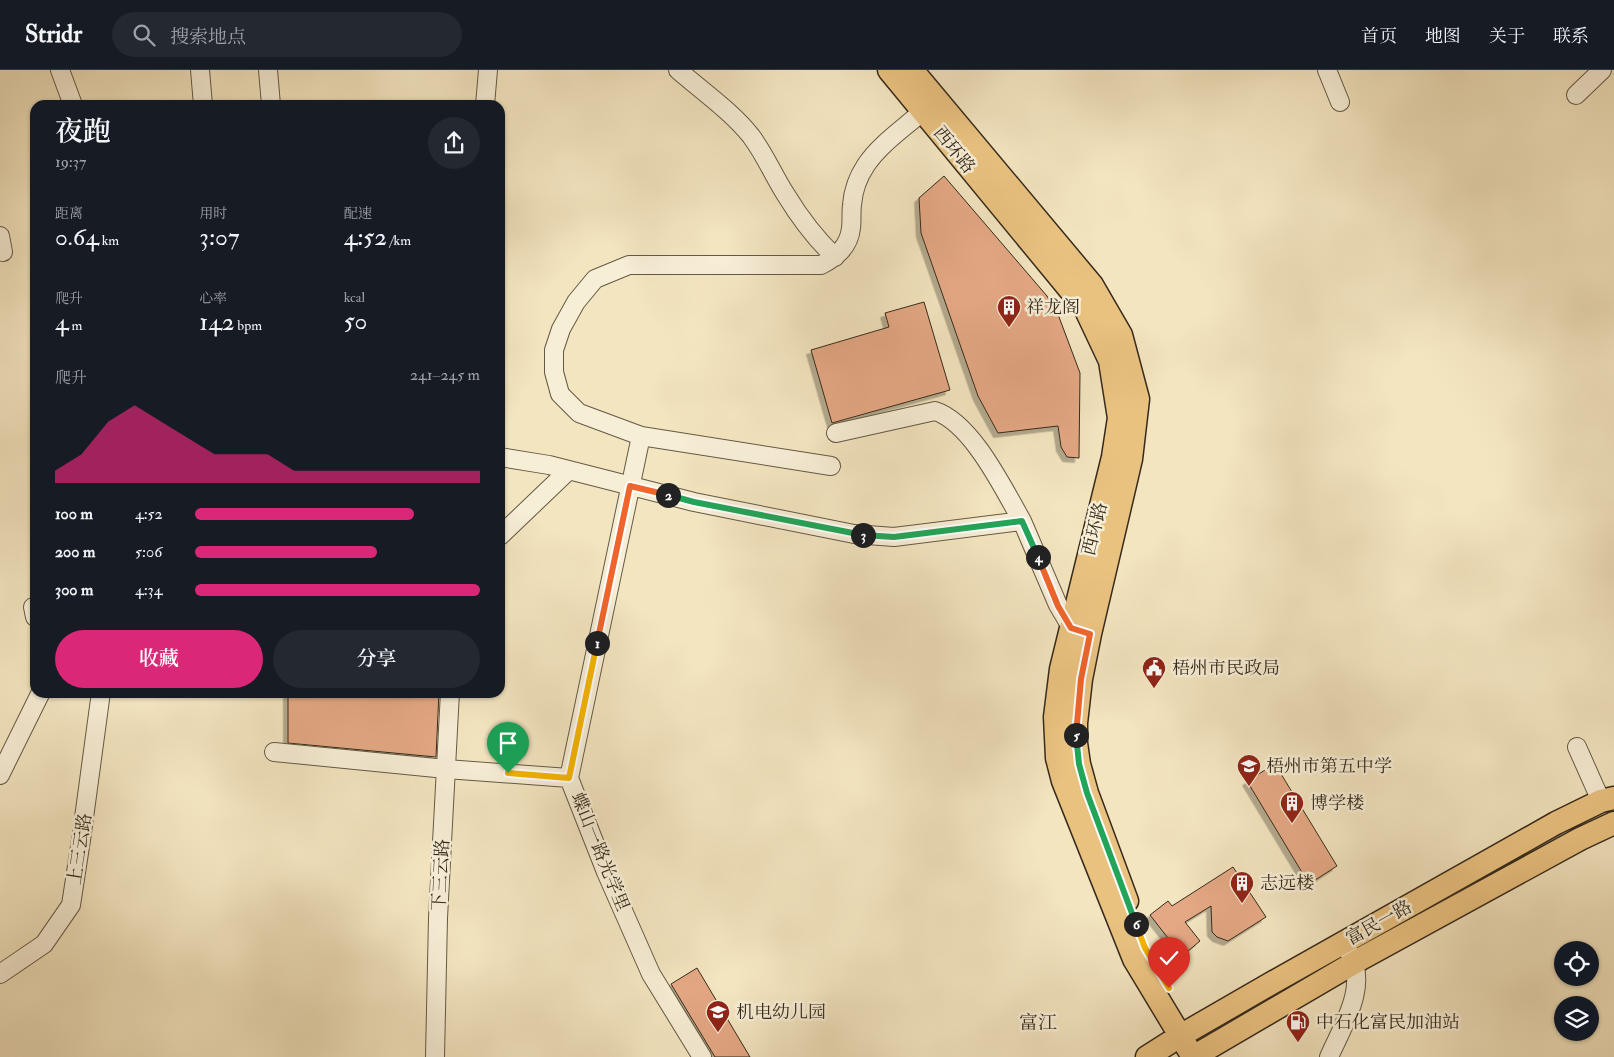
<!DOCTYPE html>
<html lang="zh">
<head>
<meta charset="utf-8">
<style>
	:root { --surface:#171b24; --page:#242831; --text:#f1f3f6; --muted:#9ea1a6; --line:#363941; --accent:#db2777 }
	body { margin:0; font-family:"IM FELL Double Pica","Noto Serif SC",serif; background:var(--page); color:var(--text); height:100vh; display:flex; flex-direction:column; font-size:19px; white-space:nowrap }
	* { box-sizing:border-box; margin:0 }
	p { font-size:16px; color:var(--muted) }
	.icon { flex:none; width:28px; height:28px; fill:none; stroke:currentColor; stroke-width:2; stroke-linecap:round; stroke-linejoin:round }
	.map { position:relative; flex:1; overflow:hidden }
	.drawer { position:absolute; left:30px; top:30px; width:475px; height:598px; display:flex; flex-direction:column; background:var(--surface); border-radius:15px; box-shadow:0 1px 4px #0004 }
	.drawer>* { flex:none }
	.fabs { position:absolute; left:1554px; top:871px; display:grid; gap:10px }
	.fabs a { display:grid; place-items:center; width:45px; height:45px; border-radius:50%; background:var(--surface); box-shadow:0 1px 4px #0004; font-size:25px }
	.pin { position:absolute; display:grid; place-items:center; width:42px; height:42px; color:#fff; margin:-51px -21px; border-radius:50% 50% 50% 0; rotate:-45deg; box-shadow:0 0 5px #0007 }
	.pin .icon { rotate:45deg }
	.km { position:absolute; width:25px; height:25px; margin:-12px; border-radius:50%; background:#222; color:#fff; font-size:14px; line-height:25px; text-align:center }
	.round { display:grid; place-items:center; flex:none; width:52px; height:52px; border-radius:26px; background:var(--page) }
	.head { display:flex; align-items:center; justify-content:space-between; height:85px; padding:0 25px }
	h1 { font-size:28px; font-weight:600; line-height:38px }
	.figures { display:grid; grid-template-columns:repeat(3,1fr); gap:8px; height:85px; padding:5px 25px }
	.figures div { display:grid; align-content:center }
	.figures b { font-size:25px; font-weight:600 }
	.figures small { font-size:14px; font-weight:400 }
	.figures p { font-size:14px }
	.chart { height:140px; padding:10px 25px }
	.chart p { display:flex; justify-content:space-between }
	.chart svg { width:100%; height:90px; margin-top:5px; fill:var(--accent); opacity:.7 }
	.button { display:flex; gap:10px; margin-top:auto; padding:10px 25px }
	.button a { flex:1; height:58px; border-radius:30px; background:var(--accent); color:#fff; font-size:20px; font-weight:600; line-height:58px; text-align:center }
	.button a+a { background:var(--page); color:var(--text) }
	ul { padding:0 25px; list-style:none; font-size:16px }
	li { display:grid; grid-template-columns:80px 60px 1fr; align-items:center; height:38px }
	li i { height:12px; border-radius:6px; background:var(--accent) }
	header { display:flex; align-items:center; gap:30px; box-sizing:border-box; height:70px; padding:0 25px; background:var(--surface); border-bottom:1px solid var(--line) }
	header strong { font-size:24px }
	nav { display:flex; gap:28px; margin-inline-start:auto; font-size:18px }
	.search { width:350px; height:45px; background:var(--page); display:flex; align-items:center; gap:12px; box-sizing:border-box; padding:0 18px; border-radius:28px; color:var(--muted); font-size:19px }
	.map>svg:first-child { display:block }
	.building { fill:#e4a884; stroke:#352a1c; filter:url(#shadow) }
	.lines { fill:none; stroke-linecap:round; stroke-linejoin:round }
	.minor-casing { stroke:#645945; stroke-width:20 }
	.major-casing { stroke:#352a1c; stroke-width:25 }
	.minor { stroke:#f7eed6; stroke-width:18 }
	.major { stroke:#eac280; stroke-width:22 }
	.split-1-casing { stroke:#fff; stroke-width:10 }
	.split-2-casing { stroke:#fff; stroke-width:10 }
	.split-3-casing { stroke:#fff; stroke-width:10 }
	.split-4-casing { stroke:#fff; stroke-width:10 }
	.split-5-casing { stroke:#fff; stroke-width:10 }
	.split-6-casing { stroke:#fff; stroke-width:10 }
	.split-7-casing { stroke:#fff; stroke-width:10 }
	.split-1 { stroke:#f5b400; stroke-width:6 }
	.split-2 { stroke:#f0652b; stroke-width:6 }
	.split-3 { stroke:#22a559; stroke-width:6 }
	.split-4 { stroke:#22a559; stroke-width:6 }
	.split-5 { stroke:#f0652b; stroke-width:6 }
	.split-6 { stroke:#22a559; stroke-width:6 }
	.split-7 { stroke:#f5b400; stroke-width:6 }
	.labels { text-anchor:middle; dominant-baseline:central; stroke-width:5; stroke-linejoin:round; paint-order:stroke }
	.street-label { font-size:18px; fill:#352a1c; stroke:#f7eed6 }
	.poi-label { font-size:18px; fill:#352a1c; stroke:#f7eed6; text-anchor:start }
	.neighbourhood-label { font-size:19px; fill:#352a1c; stroke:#f7eed6 }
</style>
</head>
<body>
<header>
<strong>Stridr</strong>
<div class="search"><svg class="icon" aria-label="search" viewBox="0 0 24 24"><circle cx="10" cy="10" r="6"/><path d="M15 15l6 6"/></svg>搜索地点</div>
<nav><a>首页</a><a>地图</a><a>关于</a><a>联系</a></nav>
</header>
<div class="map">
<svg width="1614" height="987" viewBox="0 0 1614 987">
	<defs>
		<filter id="shadow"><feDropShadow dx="-4.5" dy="4.5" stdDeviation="0" flood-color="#0004"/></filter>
	</defs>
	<rect width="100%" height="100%" fill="#f3e5c0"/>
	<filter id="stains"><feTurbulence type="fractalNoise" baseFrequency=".004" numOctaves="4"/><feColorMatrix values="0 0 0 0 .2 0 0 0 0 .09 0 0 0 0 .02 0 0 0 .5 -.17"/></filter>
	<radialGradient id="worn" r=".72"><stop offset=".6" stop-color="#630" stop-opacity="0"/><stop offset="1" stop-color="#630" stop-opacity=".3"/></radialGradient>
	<path class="building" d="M944,106L1047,226L1059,247L1080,303L1079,388L1067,387L1061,377L1058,356L998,363L978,326L921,163L919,128Z
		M924,232L950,320L832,353L811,280L889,257L885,243Z
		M288,622H439L436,687L288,673Z
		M1275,694L1337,796L1309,814L1247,711Z
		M1233,797L1266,847L1228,871L1217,867L1212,862L1211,836L1185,852L1200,871L1182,886L1150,845L1168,831L1172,836Z
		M697,898L750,987H715L671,914Z"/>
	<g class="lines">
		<g class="minor-casing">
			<path id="minor" d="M60,0L73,35
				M200,0L203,35
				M268,0L271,35
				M678,0C702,21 731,41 751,66C766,86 773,105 786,125C800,148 816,169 835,187
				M1327,0L1340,32
				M1576,25L1602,0
				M485,35L488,0
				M0,166L3,182
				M836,363L935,341C972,353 1003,418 1022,451
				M641,366L569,708L606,802L651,904L702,987
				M500,387L549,395L694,432L854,464L894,467L1022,451L1058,535L1071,557L1078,560
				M831,396L641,366L579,343L560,324L554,302V280L561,259L576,232L595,209L629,195H821C836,187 849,177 851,158C852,150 851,142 852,135C853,121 858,107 866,95C880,74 904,58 923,41
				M500,466L569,400
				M33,537L35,547
				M1577,677L1601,731
				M274,682L446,699L569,708
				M0,705L41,622
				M0,904L44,874L71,835L81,770L101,622
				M435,987L438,848L450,622
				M1329,987C1343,955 1369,916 1349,882"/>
		</g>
		<g class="major-casing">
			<path id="major" d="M889,0L1085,238L1110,291L1119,348L1113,387L1061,599L1055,647L1057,688L1063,711L1134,889L1193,987
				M912,0L1092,215L1121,265L1138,329L1131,389L1090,564L1081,609L1076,653V673L1079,694L1087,723L1127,831
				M1147,987L1180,966L1270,914L1556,753L1601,731L1614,728
				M1193,987L1364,887L1580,769L1614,753"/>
		</g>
		<use href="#minor" class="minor"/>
		<use href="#major" class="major"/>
	</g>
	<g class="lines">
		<g class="split-1-casing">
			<path id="split-1" d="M508,703L569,708L597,573"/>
		</g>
		<g class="split-2-casing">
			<path id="split-2" d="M597,573L630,416L668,425"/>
		</g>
		<g class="split-3-casing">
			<path id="split-3" d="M668,425L694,432L863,465"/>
		</g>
		<g class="split-4-casing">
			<path id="split-4" d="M863,465L894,467L1022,451L1038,487"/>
		</g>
		<g class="split-5-casing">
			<path id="split-5" d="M1038,487L1058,536L1071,558L1090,564L1081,609L1076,665"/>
		</g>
		<g class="split-6-casing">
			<path id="split-6" d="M1076,665L1079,694L1087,723L1136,854"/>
		</g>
		<g class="split-7-casing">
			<path id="split-7" d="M1136,854L1145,878L1169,918"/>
		</g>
		<use href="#split-1" class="split-1"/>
		<use href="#split-2" class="split-2"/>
		<use href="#split-3" class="split-3"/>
		<use href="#split-4" class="split-4"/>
		<use href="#split-5" class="split-5"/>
		<use href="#split-6" class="split-6"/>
		<use href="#split-7" class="split-7"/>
	</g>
	<defs>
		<g id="building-pin" transform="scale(1.25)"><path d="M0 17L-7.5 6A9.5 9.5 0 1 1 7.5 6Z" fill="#8f2418" stroke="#f7eed6"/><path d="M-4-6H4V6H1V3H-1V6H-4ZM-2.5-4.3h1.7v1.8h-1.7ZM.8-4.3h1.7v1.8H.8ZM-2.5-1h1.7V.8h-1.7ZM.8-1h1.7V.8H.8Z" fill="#fff"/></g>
		<g id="civic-pin" transform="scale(1.25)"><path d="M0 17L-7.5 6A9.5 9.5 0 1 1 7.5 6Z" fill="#8f2418" stroke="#f7eed6"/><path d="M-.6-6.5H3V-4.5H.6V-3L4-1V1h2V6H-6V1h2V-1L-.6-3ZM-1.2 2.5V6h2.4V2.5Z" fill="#fff"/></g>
		<g id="school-pin" transform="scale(1.25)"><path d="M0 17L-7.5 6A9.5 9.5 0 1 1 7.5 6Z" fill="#8f2418" stroke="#f7eed6"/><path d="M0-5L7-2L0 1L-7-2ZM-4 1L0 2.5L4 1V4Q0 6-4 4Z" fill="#fff"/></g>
		<g id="fuel-pin" transform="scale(1.25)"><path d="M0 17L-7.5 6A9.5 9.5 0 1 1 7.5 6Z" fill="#8f2418" stroke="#f7eed6"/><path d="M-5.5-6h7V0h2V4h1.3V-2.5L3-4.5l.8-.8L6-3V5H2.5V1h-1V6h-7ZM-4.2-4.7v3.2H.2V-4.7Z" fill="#fff"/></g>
	</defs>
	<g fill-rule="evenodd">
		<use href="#building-pin" x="1009" y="237"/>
		<use href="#civic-pin" x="1154" y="598"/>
		<use href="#school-pin" x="1249" y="696"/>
		<use href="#building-pin" x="1292" y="733"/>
		<use href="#building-pin" x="1242" y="813"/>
		<use href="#school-pin" x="718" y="942"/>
		<use href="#fuel-pin" x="1298" y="952"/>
	</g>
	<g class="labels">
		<g class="street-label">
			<text transform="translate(954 80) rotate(51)">西环路</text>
			<text transform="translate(1095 459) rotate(-76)">西环路</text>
			<text transform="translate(80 779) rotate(-81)">上三云路</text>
			<text transform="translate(600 782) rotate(68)">蝶山一路光学里</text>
			<text transform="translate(441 805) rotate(-87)">下三云路</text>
			<text transform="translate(1379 853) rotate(-29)">富民一路</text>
		</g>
		<g class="poi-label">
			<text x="1026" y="237">祥龙阁</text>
			<text x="1172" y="598">梧州市民政局</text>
			<text x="1266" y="696">梧州市第五中学</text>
			<text x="1310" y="733">博学楼</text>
			<text x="1260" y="813">志远楼</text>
			<text x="736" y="942">机电幼儿园</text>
			<text x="1316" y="952">中石化富民加油站</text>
		</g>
		<g class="neighbourhood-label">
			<text x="1038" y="953">富江</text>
		</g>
	</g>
	<rect width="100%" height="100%" filter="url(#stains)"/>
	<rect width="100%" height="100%" fill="url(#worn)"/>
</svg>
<div class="fabs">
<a><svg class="icon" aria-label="locate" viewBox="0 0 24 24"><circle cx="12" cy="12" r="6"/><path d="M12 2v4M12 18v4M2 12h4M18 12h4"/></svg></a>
<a><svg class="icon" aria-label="layers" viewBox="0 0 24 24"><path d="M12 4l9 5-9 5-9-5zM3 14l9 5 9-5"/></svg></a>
</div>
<div class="pin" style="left:508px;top:703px;background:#1e9e55"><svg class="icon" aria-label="arrive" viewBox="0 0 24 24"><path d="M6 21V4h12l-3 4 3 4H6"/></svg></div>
<div class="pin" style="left:1169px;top:918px;background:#d93025"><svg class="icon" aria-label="check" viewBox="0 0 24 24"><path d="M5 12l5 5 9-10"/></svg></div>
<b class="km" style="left:597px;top:573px">1</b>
<b class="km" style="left:668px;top:425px">2</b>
<b class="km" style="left:863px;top:465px">3</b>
<b class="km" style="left:1038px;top:487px">4</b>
<b class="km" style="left:1076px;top:665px">5</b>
<b class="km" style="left:1136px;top:854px">6</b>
<section class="drawer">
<div class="head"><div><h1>夜跑</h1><p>19:37</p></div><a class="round"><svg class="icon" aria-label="share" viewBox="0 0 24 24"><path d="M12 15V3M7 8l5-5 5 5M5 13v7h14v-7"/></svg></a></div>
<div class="figures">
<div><p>距离</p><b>0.64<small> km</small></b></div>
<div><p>用时</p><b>3:07</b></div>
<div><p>配速</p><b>4:52<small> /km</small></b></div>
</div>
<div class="figures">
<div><p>爬升</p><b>4<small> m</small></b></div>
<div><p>心率</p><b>142<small> bpm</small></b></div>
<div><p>kcal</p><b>50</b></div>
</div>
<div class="chart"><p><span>爬升</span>241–245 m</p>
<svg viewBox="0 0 160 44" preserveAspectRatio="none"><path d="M0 44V38L10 30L20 14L30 6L40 14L50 22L60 30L70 30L80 30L90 38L100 38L110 38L120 38L130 38L140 38L150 38L160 38V44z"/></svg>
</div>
<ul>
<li><b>100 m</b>4:52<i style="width:77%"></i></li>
<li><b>200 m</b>5:06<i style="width:64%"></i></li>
<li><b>300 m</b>4:34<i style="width:100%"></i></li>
</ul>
<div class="button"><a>收藏</a><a>分享</a></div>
</section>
</div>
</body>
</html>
